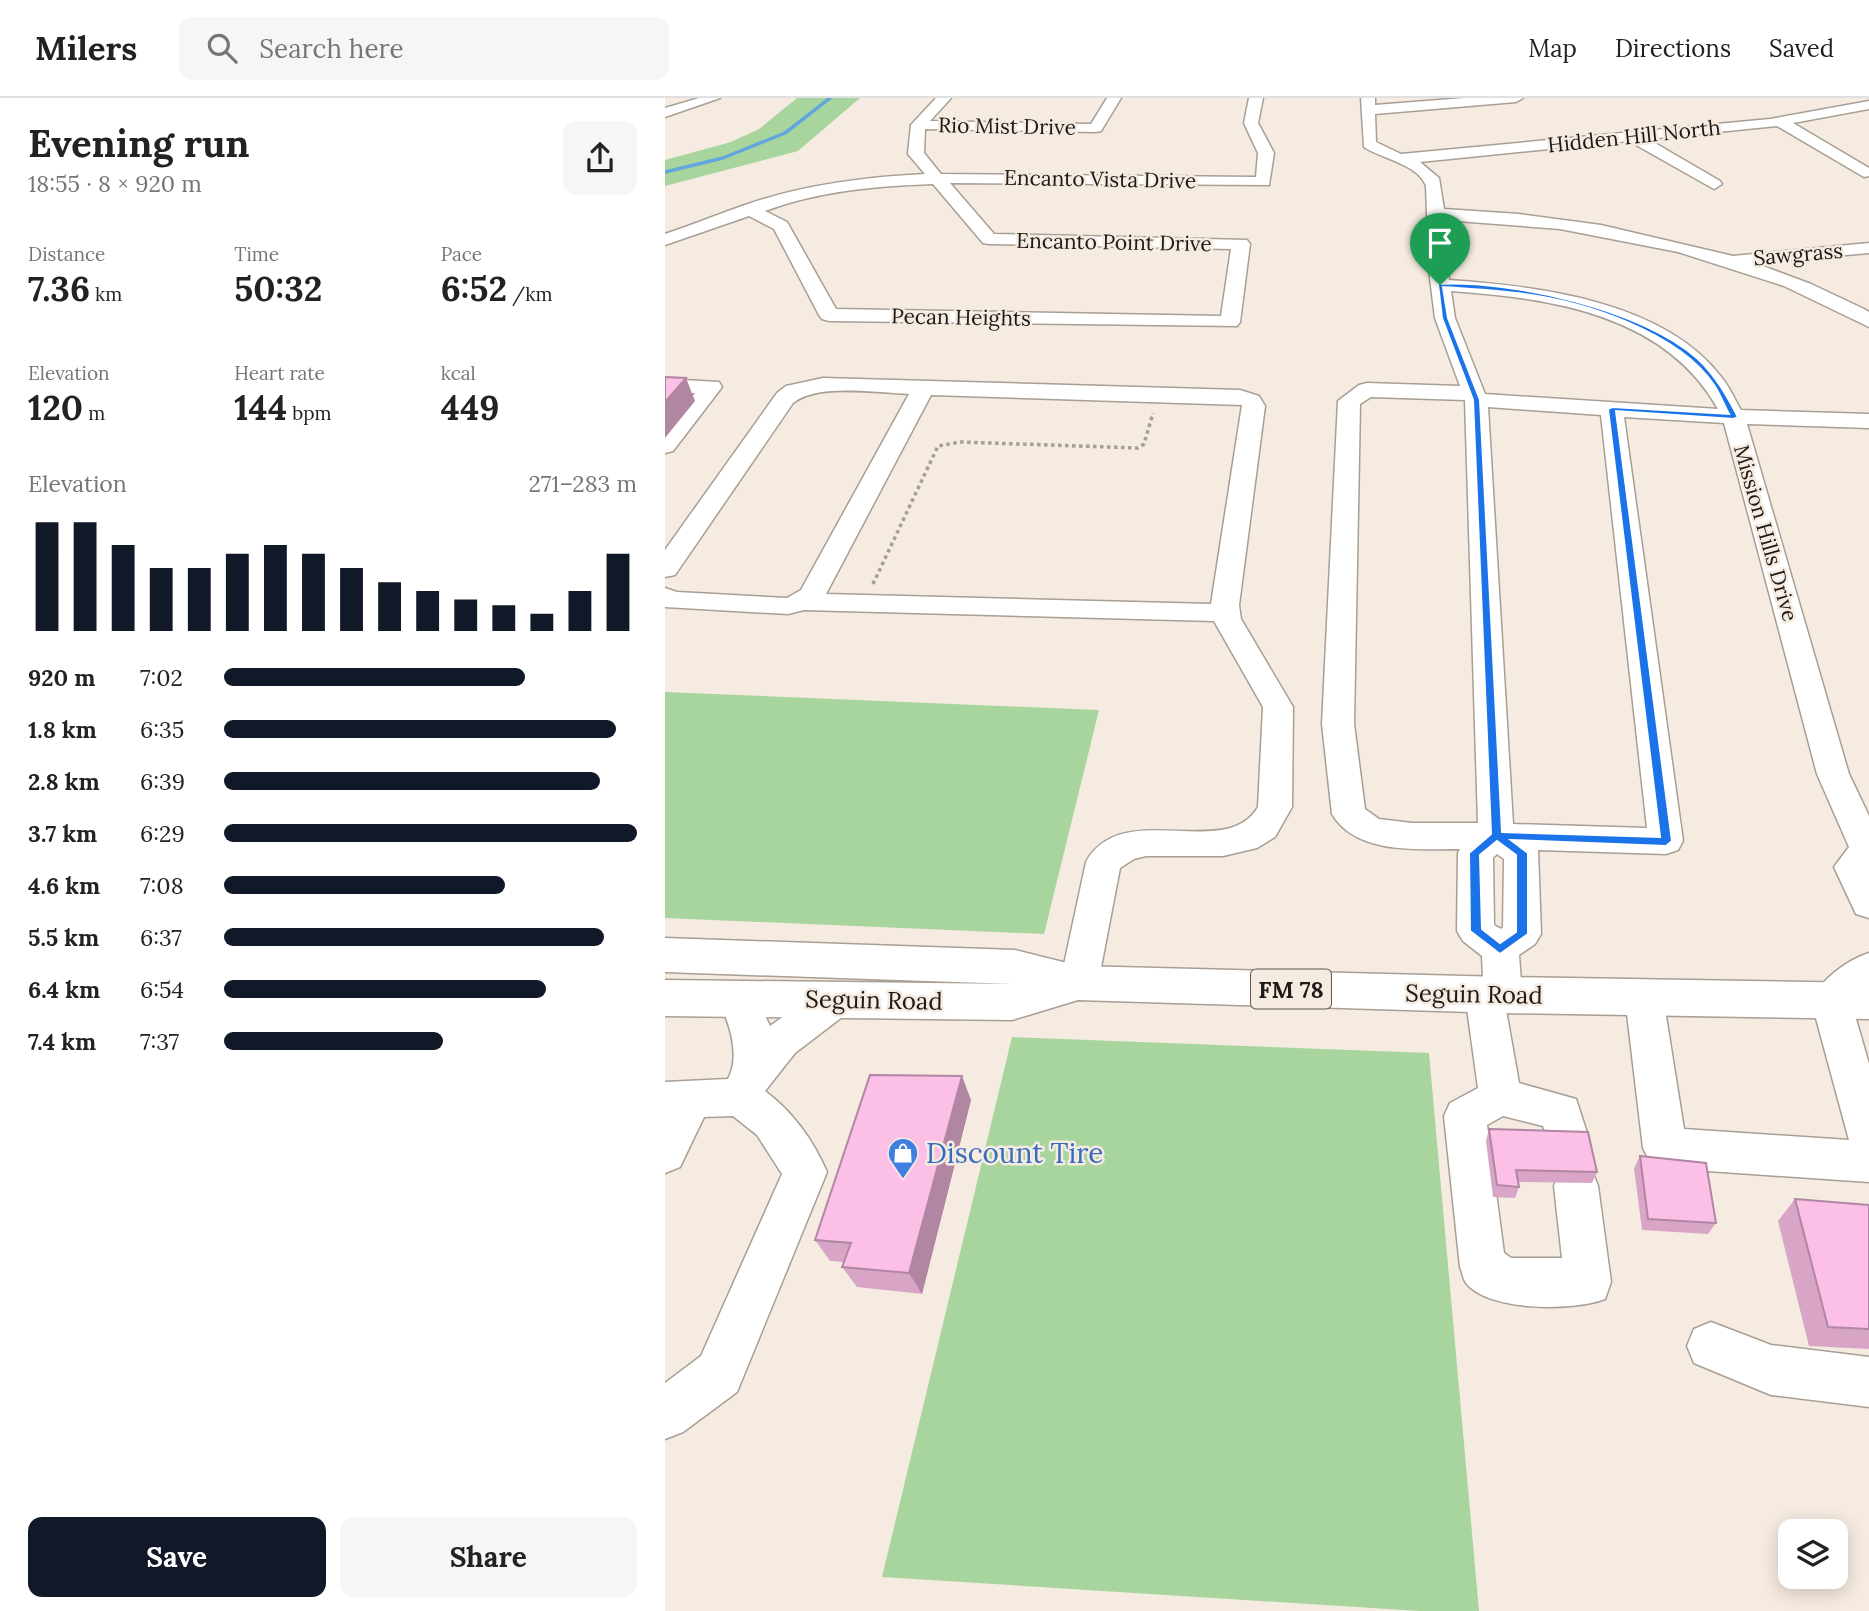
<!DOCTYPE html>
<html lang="en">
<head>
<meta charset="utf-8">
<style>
	:root { --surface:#fff; --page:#f6f6f6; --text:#222; --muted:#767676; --line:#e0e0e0; --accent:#111827 }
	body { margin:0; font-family:Lora,serif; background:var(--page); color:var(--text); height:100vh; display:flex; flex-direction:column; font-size:26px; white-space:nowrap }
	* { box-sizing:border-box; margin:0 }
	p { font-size:23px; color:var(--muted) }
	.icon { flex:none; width:38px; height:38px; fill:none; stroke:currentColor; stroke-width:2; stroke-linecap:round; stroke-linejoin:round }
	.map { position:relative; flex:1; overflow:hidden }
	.drawer { display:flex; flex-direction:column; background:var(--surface); width:665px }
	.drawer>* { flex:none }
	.buttons { position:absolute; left:1113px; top:1421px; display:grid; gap:14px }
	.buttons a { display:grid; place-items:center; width:70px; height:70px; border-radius:14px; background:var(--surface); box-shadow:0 4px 18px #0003; font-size:35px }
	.pin { position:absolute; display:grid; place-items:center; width:60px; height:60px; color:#fff; margin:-72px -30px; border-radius:50% 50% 50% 0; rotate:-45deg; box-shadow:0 0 7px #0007 }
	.pin .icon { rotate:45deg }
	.round { display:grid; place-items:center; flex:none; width:74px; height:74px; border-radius:14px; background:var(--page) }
	.overview { display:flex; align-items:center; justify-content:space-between; height:119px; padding:0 28px }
	h1 { font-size:38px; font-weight:700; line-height:52px }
	.figures { display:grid; grid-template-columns:repeat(3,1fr); gap:10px; height:119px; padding:7px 28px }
	.figures div { display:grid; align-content:center }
	.figures b { font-size:35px; font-weight:700 }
	.figures small { font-size:19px; font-weight:400 }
	.figures p { font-size:19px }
	.chart { height:196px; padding:14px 28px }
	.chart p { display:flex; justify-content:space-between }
	.chart svg { width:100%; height:126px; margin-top:7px; stroke:var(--accent); stroke-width:6 }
	.cta { display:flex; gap:14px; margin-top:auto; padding:14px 28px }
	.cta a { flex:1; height:80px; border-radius:14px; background:var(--accent); color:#fff; font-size:28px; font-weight:700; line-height:80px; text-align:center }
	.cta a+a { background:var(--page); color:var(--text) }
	ul { padding:0 28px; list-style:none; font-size:23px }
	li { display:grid; grid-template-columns:112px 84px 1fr; align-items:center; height:52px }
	li i { height:18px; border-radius:9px; background:var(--accent) }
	header { display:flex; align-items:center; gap:42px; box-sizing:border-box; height:98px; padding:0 35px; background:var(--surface); border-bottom:2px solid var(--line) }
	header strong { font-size:33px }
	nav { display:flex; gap:38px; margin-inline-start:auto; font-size:24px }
	.search { width:490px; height:63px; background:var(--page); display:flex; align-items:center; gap:18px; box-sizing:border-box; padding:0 24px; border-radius:14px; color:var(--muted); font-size:26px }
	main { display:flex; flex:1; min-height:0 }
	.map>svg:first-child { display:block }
	.green { fill:#a8d59e }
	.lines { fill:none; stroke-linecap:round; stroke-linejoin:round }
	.stream { stroke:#62a6dd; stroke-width:3.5 }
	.minor-casing { stroke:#a89e94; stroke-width:3 }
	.major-casing { stroke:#a89e94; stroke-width:3 }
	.path { stroke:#a69d96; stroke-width:3.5; stroke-dasharray:3.5 3.5; stroke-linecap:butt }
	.minor { fill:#fff; fill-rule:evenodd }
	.major { fill:#fff; fill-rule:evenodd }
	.wall { fill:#d9a5c7 }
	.shaded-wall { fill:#b086a2 }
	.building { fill:#fcc0e7; stroke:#b086a2; stroke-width:2 }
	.route { fill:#1a73e8; stroke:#fff; stroke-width:2; fill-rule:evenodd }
	.labels { text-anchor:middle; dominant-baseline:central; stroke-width:5; stroke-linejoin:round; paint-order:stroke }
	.far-street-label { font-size:21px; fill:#1d1916; stroke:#f6ebe1 }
	.shield { fill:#f6ebe1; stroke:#5e5853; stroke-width:2 }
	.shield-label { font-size:23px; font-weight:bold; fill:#1d1916 }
	.street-label { font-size:24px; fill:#1d1916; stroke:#f6ebe1 }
	.near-shop-label { font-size:28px; fill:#366cbe; stroke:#f6ebe1; text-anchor:start }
</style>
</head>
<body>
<header>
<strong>Milers</strong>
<div class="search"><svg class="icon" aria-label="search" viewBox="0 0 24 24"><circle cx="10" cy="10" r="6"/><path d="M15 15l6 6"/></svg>Search here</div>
<nav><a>Map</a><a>Directions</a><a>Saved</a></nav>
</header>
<main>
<section class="drawer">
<div class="overview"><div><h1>Evening run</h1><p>18:55 · 8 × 920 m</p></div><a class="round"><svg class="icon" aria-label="share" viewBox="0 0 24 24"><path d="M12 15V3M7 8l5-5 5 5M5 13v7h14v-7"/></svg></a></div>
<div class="figures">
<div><p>Distance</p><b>7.36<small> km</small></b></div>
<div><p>Time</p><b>50:32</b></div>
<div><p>Pace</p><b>6:52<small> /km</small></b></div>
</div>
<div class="figures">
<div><p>Elevation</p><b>120<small> m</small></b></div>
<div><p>Heart rate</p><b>144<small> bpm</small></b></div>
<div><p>kcal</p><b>449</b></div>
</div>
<div class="chart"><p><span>Elevation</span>271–283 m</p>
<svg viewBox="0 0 160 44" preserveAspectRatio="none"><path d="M5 44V6M15 44V6M25 44V14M35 44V22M45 44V22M55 44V17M65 44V14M75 44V17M85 44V22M95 44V27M105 44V30M115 44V33M125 44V35M135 44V38M145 44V30M155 44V17"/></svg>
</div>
<ul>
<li><b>920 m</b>7:02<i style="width:73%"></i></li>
<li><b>1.8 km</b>6:35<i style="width:95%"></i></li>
<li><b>2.8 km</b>6:39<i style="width:91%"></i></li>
<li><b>3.7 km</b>6:29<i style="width:100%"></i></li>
<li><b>4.6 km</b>7:08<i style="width:68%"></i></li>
<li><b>5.5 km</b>6:37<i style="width:92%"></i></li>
<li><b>6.4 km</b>6:54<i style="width:78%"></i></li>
<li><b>7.4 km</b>7:37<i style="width:53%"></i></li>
</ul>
<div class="cta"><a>Save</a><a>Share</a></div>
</section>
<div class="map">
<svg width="1204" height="1513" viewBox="0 0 1204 1513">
	<rect width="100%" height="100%" fill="#f6ebe1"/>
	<path class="green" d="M132,0H195L133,53L0,88V62L66,44L94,31Z
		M0,594L434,612L379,836L0,820Z
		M347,939L764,955L814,1513H755L217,1479Z"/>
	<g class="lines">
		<path class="stream" d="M0,74L58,60L120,35L165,0"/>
		<g class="minor-casing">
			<path id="minor" d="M34,0H55L0,19V10Z
				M271,0H286L265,23L426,26L442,0H456L436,33L431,34L260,31L259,55L276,76L591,79L593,55L579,25L584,0H598L593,25L609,55L604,87L285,85L329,136L582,142L585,146L575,224L572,228L164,223L157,221L154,217L109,131L84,118L0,147V136C27,127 54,116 80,107C137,87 200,79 260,76L243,56L246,27ZM268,86L318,145L324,146L566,151L556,218L171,211L122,124L100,113C153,93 212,88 268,86Z
				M696,0H710V7L799,0H858L851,4L710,16L711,44L736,56L1105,21L1204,3V11L1128,25L1204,70V78L1199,79L1112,28L983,41L1055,83L1057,86L1049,91L964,43L755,64L774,80L779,111L854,116L936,127L1068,158L1204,145V155L1090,165L1146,186L1199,211L1204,214V229L1119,188L1013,154L895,131L779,122L784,182C872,188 1000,203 1057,280C1065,290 1070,302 1076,312L1204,316V330L1082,326L1184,676L1204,718V820L1191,816L1169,769L1184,749L1152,676L1059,325L959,319L1018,743L1013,752L1001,756L873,752L876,836L870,846L854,857L857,897L852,908L841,912L854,985L911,1001L924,1041L918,1055L903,1061L888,1055L878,1028L838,1018L822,1027L839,1155L846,1160H897L889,1088L895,1073L911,1067L927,1073L933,1088L946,1184L940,1201C909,1213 824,1214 801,1185C798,1181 797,1173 795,1169L779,1018L785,1005L813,990L800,896L805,885L818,880L817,858L798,843L792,833L793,755L795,751C754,751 691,757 667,716L657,626L673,303L694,287L702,285L795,288L770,220L764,172L761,88C753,66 717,61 699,49ZM786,193C885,200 1000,216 1053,311L820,296L790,220ZM706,299L800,302L813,725H747L714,721L700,711L689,626L695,306ZM823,309L936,317L982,730L848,726ZM832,756L839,761L838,829L836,831L829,827L828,760Z
				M158,280L575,292L594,298L600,308L574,507L576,521L628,609L627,709L610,739L592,750L558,758H481L469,761L455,770L433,885L428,896L414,901L400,896L395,885L421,764C457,699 561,764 593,709L598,609L549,523L139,512L123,516L0,509V490L12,494L122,500L136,492L244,296C212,295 153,285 128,305L10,477L0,479V452L112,295L121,288ZM266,297L577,307L546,506L161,496Z
				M0,281L54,284L57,289L8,353L0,355V333L30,295H0Z
				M1204,855V893L1187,907L1204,966V1084L1000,1070L985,1064L978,1050L960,899L965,888L979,883L993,888L998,899L1019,1031L1184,1042L1146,902C1157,881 1182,862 1204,855Z
				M73,885L87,890L105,928L157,891L171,886L185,891L191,902L185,913L130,955L100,993C128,1014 148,1042 162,1074L72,1294L18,1334L0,1341V1285L36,1258L117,1076L92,1037L68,1018L39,1019L15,1069L0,1075V984L63,981C76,957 64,924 53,901L59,890Z
				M1046,1224L1106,1247L1204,1259V1309L1106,1297L1029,1265L1022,1248L1029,1231Z"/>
		</g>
		<g class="major-casing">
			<path id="major" d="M0,840L350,852L414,868L838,879L1204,885V921L838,915L413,902L347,922L0,918V882L348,886L0,874Z"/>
		</g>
		<path class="path" d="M208,486L273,348L295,344L473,350L479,346L488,315"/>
		<use href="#minor" class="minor"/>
		<use href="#major" class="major"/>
	</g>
	<path class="wall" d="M306,1002L257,1196L192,1189L177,1169L179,1164L165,1163L150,1142Z
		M824,1031L932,1074L927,1085L853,1084L854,1089L850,1100L828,1099L821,1043Z
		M975,1058L1051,1125L1043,1136L977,1132L969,1070Z
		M1130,1101L1204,1107V1251L1144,1248L1113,1123Z"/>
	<path class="shaded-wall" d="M21,280L30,303L0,340V304Z
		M297,978L306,1002L257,1196L244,1175Z"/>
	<path class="building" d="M0,279L21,280L0,304Z
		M205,977L297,978L244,1175L177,1169L186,1145L150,1142Z
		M824,1031L923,1034L932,1074L851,1072L854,1089L832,1087Z
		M975,1058L1041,1065L1051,1125L983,1121Z
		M1130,1101L1204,1107V1231L1163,1229Z"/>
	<path class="route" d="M773,186C847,182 977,211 1033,261C1051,278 1062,298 1073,319L1069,321L951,313L1007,743L1001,748L846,742L863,755V836L835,856L805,833L804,755L826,736L808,302L777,220ZM778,189C805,191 833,192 859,196C920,204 1013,234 1049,287C1055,296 1059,307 1064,316L947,309L943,311L995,739L837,734L815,302L783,220ZM832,743L851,757V834L835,845L817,831L815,757Z"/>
	<defs>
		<g id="shop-pin" transform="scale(1.575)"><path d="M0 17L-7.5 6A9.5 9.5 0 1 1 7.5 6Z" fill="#3f7fe0" stroke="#f6ebe1"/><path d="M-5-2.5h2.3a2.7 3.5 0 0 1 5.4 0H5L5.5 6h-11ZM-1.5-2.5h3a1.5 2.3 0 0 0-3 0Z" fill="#fff"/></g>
	</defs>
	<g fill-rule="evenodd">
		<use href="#shop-pin" x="238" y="1055"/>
	</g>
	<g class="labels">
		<g class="far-street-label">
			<text transform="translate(342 28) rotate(1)">Rio Mist Drive</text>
			<text transform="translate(969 38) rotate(-6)">Hidden Hill North</text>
			<text transform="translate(435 81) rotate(1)">Encanto Vista Drive</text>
			<text transform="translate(449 144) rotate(1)">Encanto Point Drive</text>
			<text transform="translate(1133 156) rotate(-5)">Sawgrass</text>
			<text transform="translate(296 219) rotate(1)">Pecan Heights</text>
			<text transform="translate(1101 435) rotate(74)">Mission Hills Drive</text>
		</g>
		<rect class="shield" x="586" y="871.5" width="80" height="39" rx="5"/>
		<g class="shield-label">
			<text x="626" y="891">FM 78</text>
		</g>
		<g class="street-label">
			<text transform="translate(809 896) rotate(1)">Seguin Road</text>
			<text transform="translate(209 902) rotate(1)">Seguin Road</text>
		</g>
		<g class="near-shop-label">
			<text x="261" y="1055">Discount Tire</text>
		</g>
	</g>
</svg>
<div class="buttons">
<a><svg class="icon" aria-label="layers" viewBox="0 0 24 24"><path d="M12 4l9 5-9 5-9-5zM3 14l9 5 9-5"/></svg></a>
</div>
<div class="pin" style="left:775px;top:187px;background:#1e9e55"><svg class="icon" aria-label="arrive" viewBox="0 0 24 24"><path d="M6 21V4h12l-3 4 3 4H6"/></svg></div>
</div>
</main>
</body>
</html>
